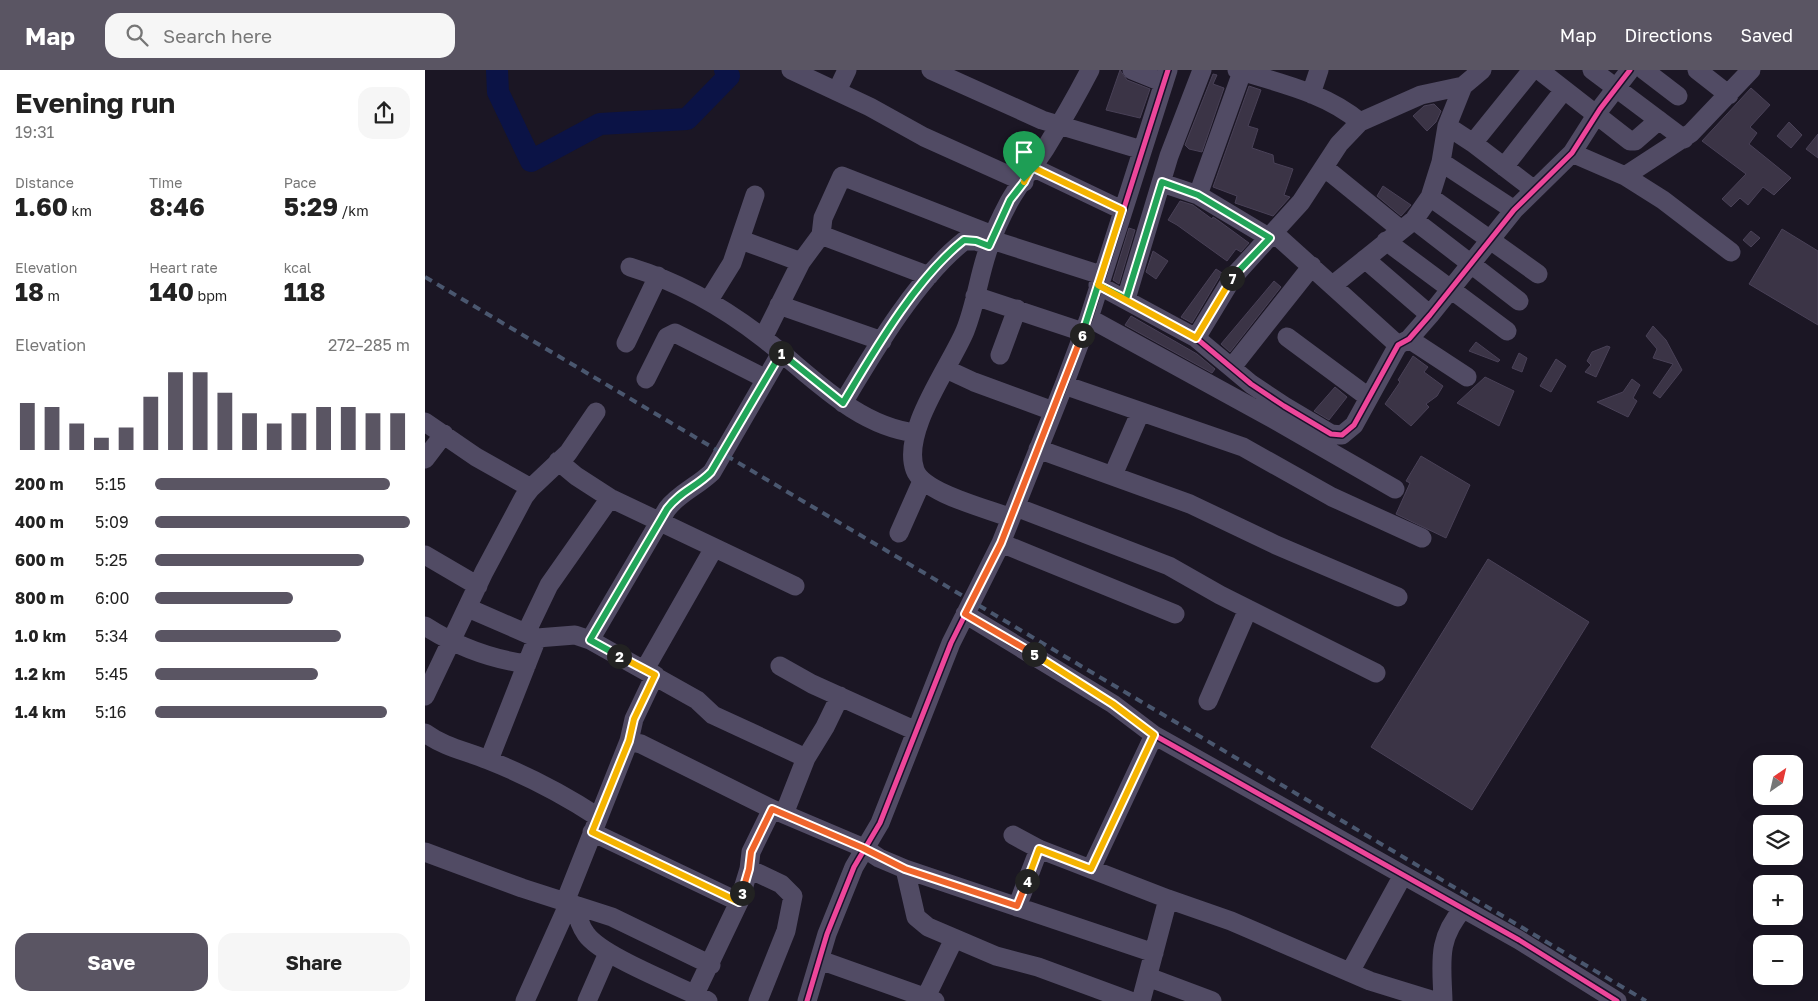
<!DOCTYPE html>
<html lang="en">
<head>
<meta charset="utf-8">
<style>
	:root { --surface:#fff; --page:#f6f6f6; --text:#222; --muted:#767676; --accent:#5a5563 }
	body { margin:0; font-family:"Golos Text",sans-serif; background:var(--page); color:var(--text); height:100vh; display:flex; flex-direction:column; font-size:19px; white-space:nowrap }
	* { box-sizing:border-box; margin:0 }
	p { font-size:16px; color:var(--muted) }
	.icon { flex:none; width:28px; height:28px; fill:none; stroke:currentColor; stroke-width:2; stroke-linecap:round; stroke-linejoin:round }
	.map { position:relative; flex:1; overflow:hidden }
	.details { display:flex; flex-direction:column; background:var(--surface); width:425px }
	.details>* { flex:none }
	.needle { width:32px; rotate:34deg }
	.buttons { position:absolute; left:1328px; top:685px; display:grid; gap:10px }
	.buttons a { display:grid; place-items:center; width:50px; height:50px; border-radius:10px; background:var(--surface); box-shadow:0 5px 20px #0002; font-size:25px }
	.pin { position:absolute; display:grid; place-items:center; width:42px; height:42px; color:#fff; margin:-51px -21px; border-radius:50% 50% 50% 0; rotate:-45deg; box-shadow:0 0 5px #0007 }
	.pin .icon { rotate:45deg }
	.km { position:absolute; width:25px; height:25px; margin:-12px; border-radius:50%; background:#222; color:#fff; font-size:14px; line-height:25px; text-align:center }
	.round { display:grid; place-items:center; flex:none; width:52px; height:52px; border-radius:15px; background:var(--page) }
	.overview { display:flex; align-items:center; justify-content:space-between; height:85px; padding:0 15px }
	h1 { font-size:28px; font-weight:700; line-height:38px }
	.metrics { display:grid; grid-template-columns:repeat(3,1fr); gap:8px; height:85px; padding:5px 15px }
	.metrics div { display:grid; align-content:center }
	.metrics b { font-size:25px; font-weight:700 }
	.metrics small { font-size:14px; font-weight:400 }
	.metrics p { font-size:14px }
	.chart { height:140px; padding:10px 15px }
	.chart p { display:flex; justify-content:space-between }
	.chart svg { width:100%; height:90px; margin-top:5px; stroke:var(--accent); stroke-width:6 }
	.action { display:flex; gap:10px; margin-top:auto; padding:10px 15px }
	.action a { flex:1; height:58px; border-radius:15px; background:var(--accent); color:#fff; font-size:20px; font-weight:700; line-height:58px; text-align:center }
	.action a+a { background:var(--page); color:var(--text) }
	ul { padding:0 15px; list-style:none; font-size:16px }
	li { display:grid; grid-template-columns:80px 60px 1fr; align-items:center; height:38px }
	li i { height:12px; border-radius:6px; background:var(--accent) }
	header { display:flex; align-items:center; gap:30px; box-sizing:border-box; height:70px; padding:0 25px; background:var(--accent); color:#fff }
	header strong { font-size:24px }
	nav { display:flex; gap:28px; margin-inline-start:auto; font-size:18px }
	.search { width:350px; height:45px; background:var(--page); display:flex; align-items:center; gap:12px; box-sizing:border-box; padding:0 18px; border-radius:15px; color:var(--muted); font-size:19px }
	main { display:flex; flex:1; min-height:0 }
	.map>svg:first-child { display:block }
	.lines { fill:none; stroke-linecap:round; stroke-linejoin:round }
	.river { stroke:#0b1346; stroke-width:22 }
	.building { fill:#3b3446; stroke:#494157 }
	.minor { stroke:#514b64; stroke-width:19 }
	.rail { stroke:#4a576f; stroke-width:4; stroke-dasharray:8 6; stroke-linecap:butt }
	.cycleway-casing { stroke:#1a102a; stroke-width:8 }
	.cycleway { stroke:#ed469a; stroke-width:5 }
	.split-1-casing { stroke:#fff; stroke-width:10 }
	.split-2-casing { stroke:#fff; stroke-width:10 }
	.split-3-casing { stroke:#fff; stroke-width:10 }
	.split-4-casing { stroke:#fff; stroke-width:10 }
	.split-5-casing { stroke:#fff; stroke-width:10 }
	.split-6-casing { stroke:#fff; stroke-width:10 }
	.split-7-casing { stroke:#fff; stroke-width:10 }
	.split-8-casing { stroke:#fff; stroke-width:10 }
	.split-1 { stroke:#22a559; stroke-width:6 }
	.split-2 { stroke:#22a559; stroke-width:6 }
	.split-3 { stroke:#f5b400; stroke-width:6 }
	.split-4 { stroke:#f0652b; stroke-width:6 }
	.split-5 { stroke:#f5b400; stroke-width:6 }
	.split-6 { stroke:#f0652b; stroke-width:6 }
	.split-7 { stroke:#22a559; stroke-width:6 }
	.split-8 { stroke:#f5b400; stroke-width:6 }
</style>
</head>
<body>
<header>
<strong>Map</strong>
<div class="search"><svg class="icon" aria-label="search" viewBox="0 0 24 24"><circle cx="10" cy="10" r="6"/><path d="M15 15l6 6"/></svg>Search here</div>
<nav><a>Map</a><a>Directions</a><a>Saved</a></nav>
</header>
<main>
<section class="details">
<div class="overview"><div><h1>Evening run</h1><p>19:31</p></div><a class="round"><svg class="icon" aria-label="share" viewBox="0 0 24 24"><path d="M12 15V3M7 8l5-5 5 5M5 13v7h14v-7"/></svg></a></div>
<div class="metrics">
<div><p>Distance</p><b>1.60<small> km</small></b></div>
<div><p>Time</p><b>8:46</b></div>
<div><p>Pace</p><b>5:29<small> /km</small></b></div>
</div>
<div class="metrics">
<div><p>Elevation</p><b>18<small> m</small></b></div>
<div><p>Heart rate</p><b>140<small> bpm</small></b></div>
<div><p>kcal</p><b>118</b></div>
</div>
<div class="chart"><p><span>Elevation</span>272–285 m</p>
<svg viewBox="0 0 160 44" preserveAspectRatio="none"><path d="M5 44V21M15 44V23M25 44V31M35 44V38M45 44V33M55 44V18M65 44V6M75 44V6M85 44V16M95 44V26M105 44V31M115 44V26M125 44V23M135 44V23M145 44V26M155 44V26"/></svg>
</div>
<ul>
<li><b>200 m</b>5:15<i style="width:92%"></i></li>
<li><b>400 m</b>5:09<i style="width:100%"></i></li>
<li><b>600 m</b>5:25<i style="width:82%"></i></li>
<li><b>800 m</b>6:00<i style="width:54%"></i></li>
<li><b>1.0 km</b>5:34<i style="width:73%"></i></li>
<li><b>1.2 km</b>5:45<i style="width:64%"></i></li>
<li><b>1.4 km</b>5:16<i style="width:91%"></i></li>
</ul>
<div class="action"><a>Save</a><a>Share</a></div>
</section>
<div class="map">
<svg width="1393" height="931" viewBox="0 0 1393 931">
	<rect width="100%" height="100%" fill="#1b1624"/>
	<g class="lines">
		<path class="river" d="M72,0L73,22L106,91L175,54L262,49L304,6L300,0"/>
	</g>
	<path class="building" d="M695,0L702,10L725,19L715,48L681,40Z
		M788,4L792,5L788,14L799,18L777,82L764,79L760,75Z
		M824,16L836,20L823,56L833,59L827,78L848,85L849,93L868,99L859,125L865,127L848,146L810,133L812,126L788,117Z
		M1326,18L1345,35L1325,57L1332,63L1324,74L1366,108L1349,125L1338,117L1323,135L1315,128L1306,137L1297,129L1321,104L1277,71Z
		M1009,34L1016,41L1011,52L1002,61L988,46L999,36Z
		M1364,52L1377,65L1366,78L1352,66Z
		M1393,64V88L1381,79Z
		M958,116L986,135L976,146L952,126Z
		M755,131L768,135L787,149L788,147L794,151L824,173L816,182L811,179L802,191L752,155L743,150Z
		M704,158L710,160L694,214L688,210Z
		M1357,159L1393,181V255L1324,214Z
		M1326,161L1335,168L1326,177L1318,170Z
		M728,181L743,191L731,209L721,202Z
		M791,199L797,203L767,253L756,247Z
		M849,211L856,217L805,282L796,274Z
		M706,246L772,284L790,299L787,303L700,255Z
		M1228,256L1241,270L1257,300L1235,328L1228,323L1248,294L1228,288L1232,279L1221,266Z
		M1051,272L1075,290L1073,292L1044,281Z
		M1182,276L1185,277L1171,307L1160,302L1166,295L1162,291L1167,282Z
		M1094,283L1102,288L1097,302L1087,298Z
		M988,286L1003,297L999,302L1018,316L1012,326L1001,334L1004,337L986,356L960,334L975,312L973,310Z
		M1131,289L1141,296L1126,322L1115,316Z
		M1060,307L1089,321L1074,356L1032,333Z
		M1207,309L1215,315L1208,328L1212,331L1203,347L1172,332L1198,322Z
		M910,317L922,327L904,350L889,341Z
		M996,386L1045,415L1021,468L971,444L985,413L981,411Z
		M1063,489L1164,552L1047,740L946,677Z"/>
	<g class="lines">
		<path class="minor" d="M366,0L445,37L499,67L599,112
			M506,0L617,50L717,80
			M707,0L739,13
			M812,0C854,13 901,23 935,52
			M1114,0L1205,71H1210L1234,50
			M1167,0L1259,69
			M1219,0L1253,26
			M1272,0L1304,25
			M412,21L422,0
			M886,24L894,0
			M1022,56L1048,73L1108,119
			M1048,73L1107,0
			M1147,83L1200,106L1238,130L1306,182
			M1016,92L1089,140
			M607,97L697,140
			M1079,97L1139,20
			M900,98L975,159
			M1200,106L1266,63L1326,0
			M737,113L773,125L845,168
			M773,125L817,2
			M1005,127L1113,204
			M989,150L1094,231
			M849,163L973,275
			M396,165L504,206
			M316,170L376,192
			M567,170L676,205
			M961,171L1082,261
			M940,189L1005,245
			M205,197C254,212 298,237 338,268C385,304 430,356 491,363
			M673,215L771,268L826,314L859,336L906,364L917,365L929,355L973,275L984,269L1005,245L1089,140L1147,83L1175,39L1205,0
			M908,215L989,150L1005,127L1016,92L1022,56L1038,16
			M550,226L658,262
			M701,229L744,86L777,0
			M284,230L307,193L330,125
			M354,235L457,271
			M664,248L850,350L970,419
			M862,267L943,327
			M338,268L376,192L396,165L398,148L417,106L568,165
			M771,268L808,207L876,132L914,74L935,52L996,25L1038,16L1057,0
			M984,269L1042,307
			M201,273L233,206
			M575,285L592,239
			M807,297L887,196
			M521,299L549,312L628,341
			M221,309L242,267L250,263L341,309
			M639,315L818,377L907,427L997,468
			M418,333C449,281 492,208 539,171H551L564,176
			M0,352L51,387L106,418
			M613,379L765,434L851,475L973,527
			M0,389L19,364
			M133,391L151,406L185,428L370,516
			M688,405L715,343
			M591,437L744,496L795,525L951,603
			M586,448C564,439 498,423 490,400C476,361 525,297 540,261C551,234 554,204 564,177C569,162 576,147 584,132C594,114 608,97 620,79C636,53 651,27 665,0
			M474,463L497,411
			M576,473L750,544
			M0,485L53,516
			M43,538L112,568L150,565L165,570L272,630L288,645L381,688
			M540,544L688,634L729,665L1094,870L1192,931
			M0,556C31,576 66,589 102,594
			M101,563L124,515L185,428
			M165,570L242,439C254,423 273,416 287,402L356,283
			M355,596L387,614L491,661
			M220,599L289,478
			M0,626L59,502L99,427L106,418L143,383L171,342
			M783,631L823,539
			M0,663C19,677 41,681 63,690C101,705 138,724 173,747
			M204,671L216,674L347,739L439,778L454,788L480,799L729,883
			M64,690L112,568
			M359,744L381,688L400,657L415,626
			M167,762L314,832
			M588,765L614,779L743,829L806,851L945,911L1010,931
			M0,782L97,818L187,847L286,895
			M324,799L356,814L368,826L361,861L333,931
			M480,799L491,847L503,857L571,886L613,897L705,931
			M666,799L729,665
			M140,832L204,671L209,649L230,605
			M150,835C152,845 155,856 161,864C177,887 255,916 283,931
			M592,837L614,779
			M395,890L510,931
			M925,902L978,805
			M723,907L787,931
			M270,924L314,832L324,799L326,782L347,739
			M501,927L529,869
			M100,931L144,833
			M162,931L183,883
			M382,931L402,864L429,797L455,753L526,573L576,473L639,315L664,248L743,0
			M716,931L743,829
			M1018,931C1017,893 1011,870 1038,839"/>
		<path class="rail" d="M0,207L1221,931"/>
		<g class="cycleway-casing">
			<path id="cycleway" d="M673,215L771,268L826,314L859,336L906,364L917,365L929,355L973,275L984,269L1005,245L1089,140L1147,83L1175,39L1205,0
				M540,544L688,634L729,665L1094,870L1192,931
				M382,931L402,864L429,797L455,753L526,573L576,473L639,315L664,248L743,0"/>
		</g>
		<use href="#cycleway" class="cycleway"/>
	</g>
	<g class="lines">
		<g class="split-1-casing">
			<path id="split-1" d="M356,283L418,333C449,281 491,208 539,170L551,171L564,176L585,130L599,112"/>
		</g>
		<g class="split-2-casing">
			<path id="split-2" d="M194,586L165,570L242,439C254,422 273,416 286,402L356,283"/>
		</g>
		<g class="split-3-casing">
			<path id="split-3" d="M194,586L230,605L209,649L204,671L167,762L314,832L317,823"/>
		</g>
		<g class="split-4-casing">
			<path id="split-4" d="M317,823L324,799L326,782L347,739L438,778L480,799L592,836L602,811"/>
		</g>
		<g class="split-5-casing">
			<path id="split-5" d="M602,811L614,779L666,799L729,665L688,634L609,584"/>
		</g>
		<g class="split-6-casing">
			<path id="split-6" d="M609,584L540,544L576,473L657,265"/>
		</g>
		<g class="split-7-casing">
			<path id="split-7" d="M657,265L673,215L701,229L737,112L773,125L845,168L807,208"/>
		</g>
		<g class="split-8-casing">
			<path id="split-8" d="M599,112L607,97L697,140L673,215L771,268L807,208"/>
		</g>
		<use href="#split-1" class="split-1"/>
		<use href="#split-2" class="split-2"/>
		<use href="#split-3" class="split-3"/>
		<use href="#split-4" class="split-4"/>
		<use href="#split-5" class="split-5"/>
		<use href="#split-6" class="split-6"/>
		<use href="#split-7" class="split-7"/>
		<use href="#split-8" class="split-8"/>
	</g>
</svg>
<div class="buttons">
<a><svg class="needle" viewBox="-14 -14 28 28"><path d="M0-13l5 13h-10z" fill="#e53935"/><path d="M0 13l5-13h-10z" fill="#767676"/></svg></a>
<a><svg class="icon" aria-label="layers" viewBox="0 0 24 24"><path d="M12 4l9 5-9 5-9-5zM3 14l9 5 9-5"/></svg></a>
<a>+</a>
<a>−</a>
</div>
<div class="pin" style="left:599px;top:112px;background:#1e9e55"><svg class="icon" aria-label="arrive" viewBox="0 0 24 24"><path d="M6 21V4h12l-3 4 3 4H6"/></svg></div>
<b class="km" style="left:356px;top:283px">1</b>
<b class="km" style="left:194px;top:586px">2</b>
<b class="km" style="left:317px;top:823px">3</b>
<b class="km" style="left:602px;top:811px">4</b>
<b class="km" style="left:609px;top:584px">5</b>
<b class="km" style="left:657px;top:265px">6</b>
<b class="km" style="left:807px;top:208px">7</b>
</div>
</main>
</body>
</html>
